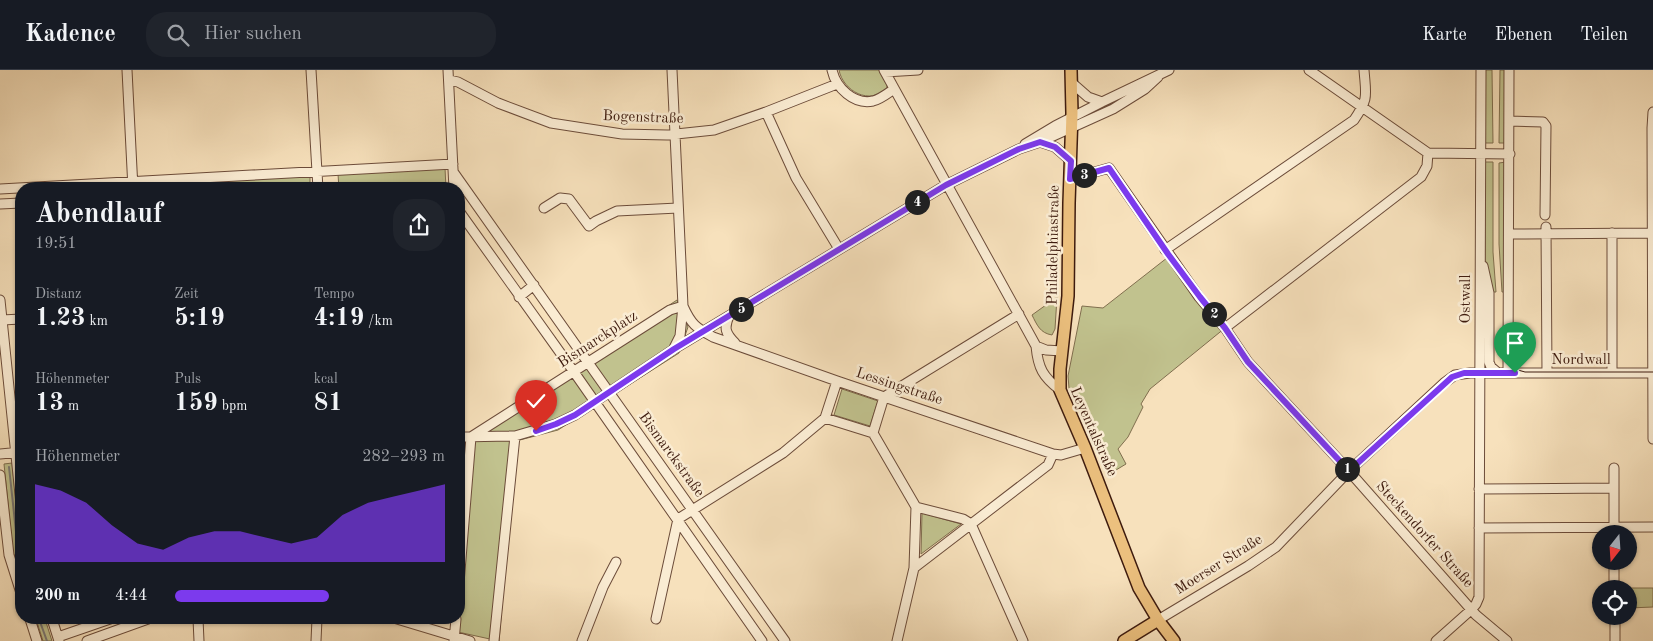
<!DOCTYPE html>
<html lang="de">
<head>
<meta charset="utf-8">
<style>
	:root { --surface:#171b24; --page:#20242c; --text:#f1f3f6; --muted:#9ea1a6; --line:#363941; --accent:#7c3aed }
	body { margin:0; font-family:"Old Standard TT",serif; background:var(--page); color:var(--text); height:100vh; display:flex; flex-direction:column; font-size:19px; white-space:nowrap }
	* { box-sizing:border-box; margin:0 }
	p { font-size:16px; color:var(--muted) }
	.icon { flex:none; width:28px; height:28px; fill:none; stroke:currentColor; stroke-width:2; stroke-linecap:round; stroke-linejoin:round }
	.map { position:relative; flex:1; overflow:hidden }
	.panel { position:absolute; left:15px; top:112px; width:450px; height:442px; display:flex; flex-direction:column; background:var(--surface); border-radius:20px; box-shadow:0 1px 4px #0004 }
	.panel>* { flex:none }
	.needle { width:32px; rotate:197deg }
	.fabs { position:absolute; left:1592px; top:455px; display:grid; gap:10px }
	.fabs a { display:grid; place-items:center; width:45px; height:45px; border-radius:50%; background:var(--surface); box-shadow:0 1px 4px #0004; font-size:25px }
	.pin { position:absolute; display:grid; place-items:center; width:42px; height:42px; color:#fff; margin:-51px -21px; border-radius:50% 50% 50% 0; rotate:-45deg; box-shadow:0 0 5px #0007 }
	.pin .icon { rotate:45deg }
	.km { position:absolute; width:25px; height:25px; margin:-12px; border-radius:50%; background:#222; color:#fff; font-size:14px; line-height:25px; text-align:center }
	.round { display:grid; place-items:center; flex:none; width:52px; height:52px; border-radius:20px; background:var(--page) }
	.headline { display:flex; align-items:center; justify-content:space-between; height:85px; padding:0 20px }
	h1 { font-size:28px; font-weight:700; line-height:38px }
	.metrics { display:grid; grid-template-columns:repeat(3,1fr); gap:8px; height:85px; padding:5px 20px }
	.metrics div { display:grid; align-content:center }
	.metrics b { font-size:25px; font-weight:700 }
	.metrics small { font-size:14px; font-weight:400 }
	.metrics p { font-size:14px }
	.chart { height:140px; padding:10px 20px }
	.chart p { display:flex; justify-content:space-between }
	.chart svg { width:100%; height:90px; margin-top:5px; fill:var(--accent); opacity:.7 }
	ul { padding:0 20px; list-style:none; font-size:16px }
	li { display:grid; grid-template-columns:80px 60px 1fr; align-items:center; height:38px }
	li i { height:12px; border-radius:6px; background:var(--accent) }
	header { display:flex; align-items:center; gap:30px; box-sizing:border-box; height:70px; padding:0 25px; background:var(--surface); border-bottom:1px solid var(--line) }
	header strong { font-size:24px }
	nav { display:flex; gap:28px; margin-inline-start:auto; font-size:18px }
	.search { width:350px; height:45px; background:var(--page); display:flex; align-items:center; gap:12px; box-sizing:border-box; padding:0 18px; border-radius:20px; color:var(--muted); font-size:19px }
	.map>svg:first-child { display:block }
	.green { fill:#c1c28e; stroke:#806e4e }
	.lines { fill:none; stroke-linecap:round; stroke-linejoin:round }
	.stream { stroke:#7b7a77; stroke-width:2 }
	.minor-casing { stroke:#6c4c3a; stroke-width:11 }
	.major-casing { stroke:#3e1b0e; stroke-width:14 }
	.minor { stroke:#faecd3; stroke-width:9 }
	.major { stroke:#ecc07e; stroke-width:11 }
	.tram { stroke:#3e1b0e; stroke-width:1 }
	.route-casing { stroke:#fff; stroke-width:10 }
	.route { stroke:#7c3aed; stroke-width:6 }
	.labels { text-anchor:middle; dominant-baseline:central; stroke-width:5; stroke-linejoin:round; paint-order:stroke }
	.street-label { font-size:15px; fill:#3e1b0e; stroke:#faecd3 }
</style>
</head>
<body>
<header>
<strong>Kadence</strong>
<div class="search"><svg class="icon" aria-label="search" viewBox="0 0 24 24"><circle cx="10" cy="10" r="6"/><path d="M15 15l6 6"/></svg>Hier suchen</div>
<nav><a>Karte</a><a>Ebenen</a><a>Teilen</a></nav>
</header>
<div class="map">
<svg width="1653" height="571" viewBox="0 0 1653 571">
	<rect width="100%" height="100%" fill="#f7e1bc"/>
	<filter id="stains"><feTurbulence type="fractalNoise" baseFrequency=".004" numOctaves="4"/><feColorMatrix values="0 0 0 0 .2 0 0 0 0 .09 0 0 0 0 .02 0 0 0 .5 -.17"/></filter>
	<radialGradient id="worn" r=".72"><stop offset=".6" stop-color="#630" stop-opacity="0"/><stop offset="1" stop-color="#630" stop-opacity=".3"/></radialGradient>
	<path class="green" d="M839,0H879L887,14V18C870,36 843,21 839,0Z
		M1485,0H1492L1493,73H1485Z
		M1500,0H1506V73H1499Z
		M1485,92H1493V182L1496,222H1491L1485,192Z
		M1506,92V222H1502L1499,174V93Z
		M445,98L446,119H339L338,104Z
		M310,106V115L247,119H137L139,115Z
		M1172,184L1225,258L1150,319L1141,334L1143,337L1128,367L1118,379L1126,394L1111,403L1069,318L1068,306L1082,236L1103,238Z
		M1057,227L1055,259L1052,265C1040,263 1037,255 1032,245Z
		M677,230L688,257L679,283L558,360L516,371L499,571L458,562L472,395V362L566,303Z
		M842,319L878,331L870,356L834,345Z
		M12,393L21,479V506L13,482L4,394Z
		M922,443L961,454L921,484Z
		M1623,518H1653V537L1629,538V519Z
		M36,549H45L52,571H43Z"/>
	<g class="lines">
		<path class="stream" d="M9,397L18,480L21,492
			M39,549L47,571"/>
		<g class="minor-casing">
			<path id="minor" d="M127,0L133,119
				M311,0L318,119
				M448,0L454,119
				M672,0L683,236L680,266L674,278
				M832,0C836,18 854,35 873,31C881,29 888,23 894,19
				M884,0L1036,276C1038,298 1043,307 1060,320
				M1309,0L1428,83L1510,84
				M885,2L918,0
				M449,10L458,12L498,33L551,53L622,64L667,65L714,60L766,42L837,14
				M1072,13L1088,27L1102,32
				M766,42L796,108L839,179
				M1653,42L1652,58L1653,369
				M1509,51L1543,52L1546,56L1545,145
				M1040,72L1055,77L1071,91
				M1025,74L1055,56L1102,32L1169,0
				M454,103L785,571
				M1070,109L1109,98L1199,227L1225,258L1248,292L1349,401L1476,545L1507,571
				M0,119L453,94
				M302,119L318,118
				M0,134L21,133
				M544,138L560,128L569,129L589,156L596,151L617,141L678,138
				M459,141L574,302L762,571
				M1546,157L1547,303
				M1509,164L1652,163
				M1165,180L1354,50C1369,28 1366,26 1364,0
				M1483,196L1489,223V292L1491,297L1498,303
				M519,227L534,215
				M0,230L21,434
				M683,236C691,254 696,258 713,267L837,311L1053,384L1061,385L1085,378
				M729,246C724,258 725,263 735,273
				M2,250L21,249
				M1225,258L1421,107L1427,96L1428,83
				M1036,276L1046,280L1062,281
				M1508,303L1509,0
				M1612,303V163
				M837,311L825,348L873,363L884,327L1019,244
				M873,363L916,437
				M459,367L515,366L556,354L575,345L674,279L946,115L1019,79L1040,72L1113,39L1145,19L1158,7
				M471,367L670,240L683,236
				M0,384L21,382
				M1614,398V464
				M0,405L9,485L21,523
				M1479,419L1614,418
				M916,437L963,449L971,454L1023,571
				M1479,458L1653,457
				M1614,491V519
				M914,498L1048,395L1053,384
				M459,513L471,367
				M1615,546V571
				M30,549L37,571
				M52,549L59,571
				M198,549L199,571
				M397,549L470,571
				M656,549L678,449L783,383L825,348
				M1158,550L1248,496L1276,477L1349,401L1444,313L1455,305L1470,303H1653
				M58,567L110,549
				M87,571L148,549
				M316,571L317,549
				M454,571L456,549
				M494,571L515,366
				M582,571L603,517L616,492
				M897,571L914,498L916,437
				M1436,571L1472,539L1476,534L1479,527L1481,0"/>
		</g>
		<g class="major-casing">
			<path id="major" d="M1071,0L1072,43L1069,133L1068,226L1060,299V320L1085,378L1139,518L1158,550L1174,571
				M1124,571L1158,550"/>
		</g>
		<use href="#minor" class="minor"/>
		<use href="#major" class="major"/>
		<path class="tram" d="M1511,298L1525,302H1653"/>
	</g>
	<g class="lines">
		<g class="route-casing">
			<path id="route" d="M536,361L556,354L575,345L674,279L946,115L1019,79L1040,72L1055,77L1071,91L1070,109L1109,98L1168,184L1200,227L1225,258L1248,292L1349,401L1452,307L1464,303H1515"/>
		</g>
		<use href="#route" class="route"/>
	</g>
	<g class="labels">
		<g class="street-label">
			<text transform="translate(643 48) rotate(2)">Bogenstraße</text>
			<text transform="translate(1054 175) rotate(-89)">Philadelphiastraße</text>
			<text transform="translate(1466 229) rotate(-90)">Ostwall</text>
			<text transform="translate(598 270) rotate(-33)">Bismarckplatz</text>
			<text x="1581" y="290">Nordwall</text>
			<text transform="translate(899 317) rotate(18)">Lessingstraße</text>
			<text transform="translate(1093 362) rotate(66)">Leyentalstraße</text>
			<text transform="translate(671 385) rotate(54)">Bismarckstraße</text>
			<text transform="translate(1424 465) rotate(48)">Steckendorfer Straße</text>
			<text transform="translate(1219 495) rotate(-32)">Moerser Straße</text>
		</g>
	</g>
	<rect width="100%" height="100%" filter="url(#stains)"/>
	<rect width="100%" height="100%" fill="url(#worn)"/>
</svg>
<div class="fabs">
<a><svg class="needle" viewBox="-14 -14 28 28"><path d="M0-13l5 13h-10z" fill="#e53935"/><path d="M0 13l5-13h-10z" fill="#9ea1a6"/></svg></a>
<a><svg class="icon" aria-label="locate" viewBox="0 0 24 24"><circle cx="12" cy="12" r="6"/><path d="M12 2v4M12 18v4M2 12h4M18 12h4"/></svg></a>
</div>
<div class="pin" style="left:1515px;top:303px;background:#1e9e55"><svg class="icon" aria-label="arrive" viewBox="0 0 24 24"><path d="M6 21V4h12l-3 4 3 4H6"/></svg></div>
<div class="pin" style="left:536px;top:361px;background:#d93025"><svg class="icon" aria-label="check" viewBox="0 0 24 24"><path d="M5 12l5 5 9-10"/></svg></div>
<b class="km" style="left:1347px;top:399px">1</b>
<b class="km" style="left:1214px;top:244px">2</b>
<b class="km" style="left:1084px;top:105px">3</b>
<b class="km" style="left:917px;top:132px">4</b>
<b class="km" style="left:741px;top:239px">5</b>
<section class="panel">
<div class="headline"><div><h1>Abendlauf</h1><p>19:51</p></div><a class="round"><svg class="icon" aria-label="share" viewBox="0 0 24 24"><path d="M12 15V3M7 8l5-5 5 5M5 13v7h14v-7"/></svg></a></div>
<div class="metrics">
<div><p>Distanz</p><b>1.23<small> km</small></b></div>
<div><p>Zeit</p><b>5:19</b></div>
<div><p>Tempo</p><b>4:19<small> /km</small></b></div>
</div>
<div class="metrics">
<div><p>Höhenmeter</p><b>13<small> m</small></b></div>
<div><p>Puls</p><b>159<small> bpm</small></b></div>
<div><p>kcal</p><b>81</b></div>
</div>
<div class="chart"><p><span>Höhenmeter</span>282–293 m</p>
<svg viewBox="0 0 160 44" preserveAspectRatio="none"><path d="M0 44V6L10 9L20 15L30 26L40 35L50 38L60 32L70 29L80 29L90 32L100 35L110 32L120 21L130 15L140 12L150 9L160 6V44z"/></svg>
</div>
<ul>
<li><b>200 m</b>4:44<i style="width:57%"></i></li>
</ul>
</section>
</div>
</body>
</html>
